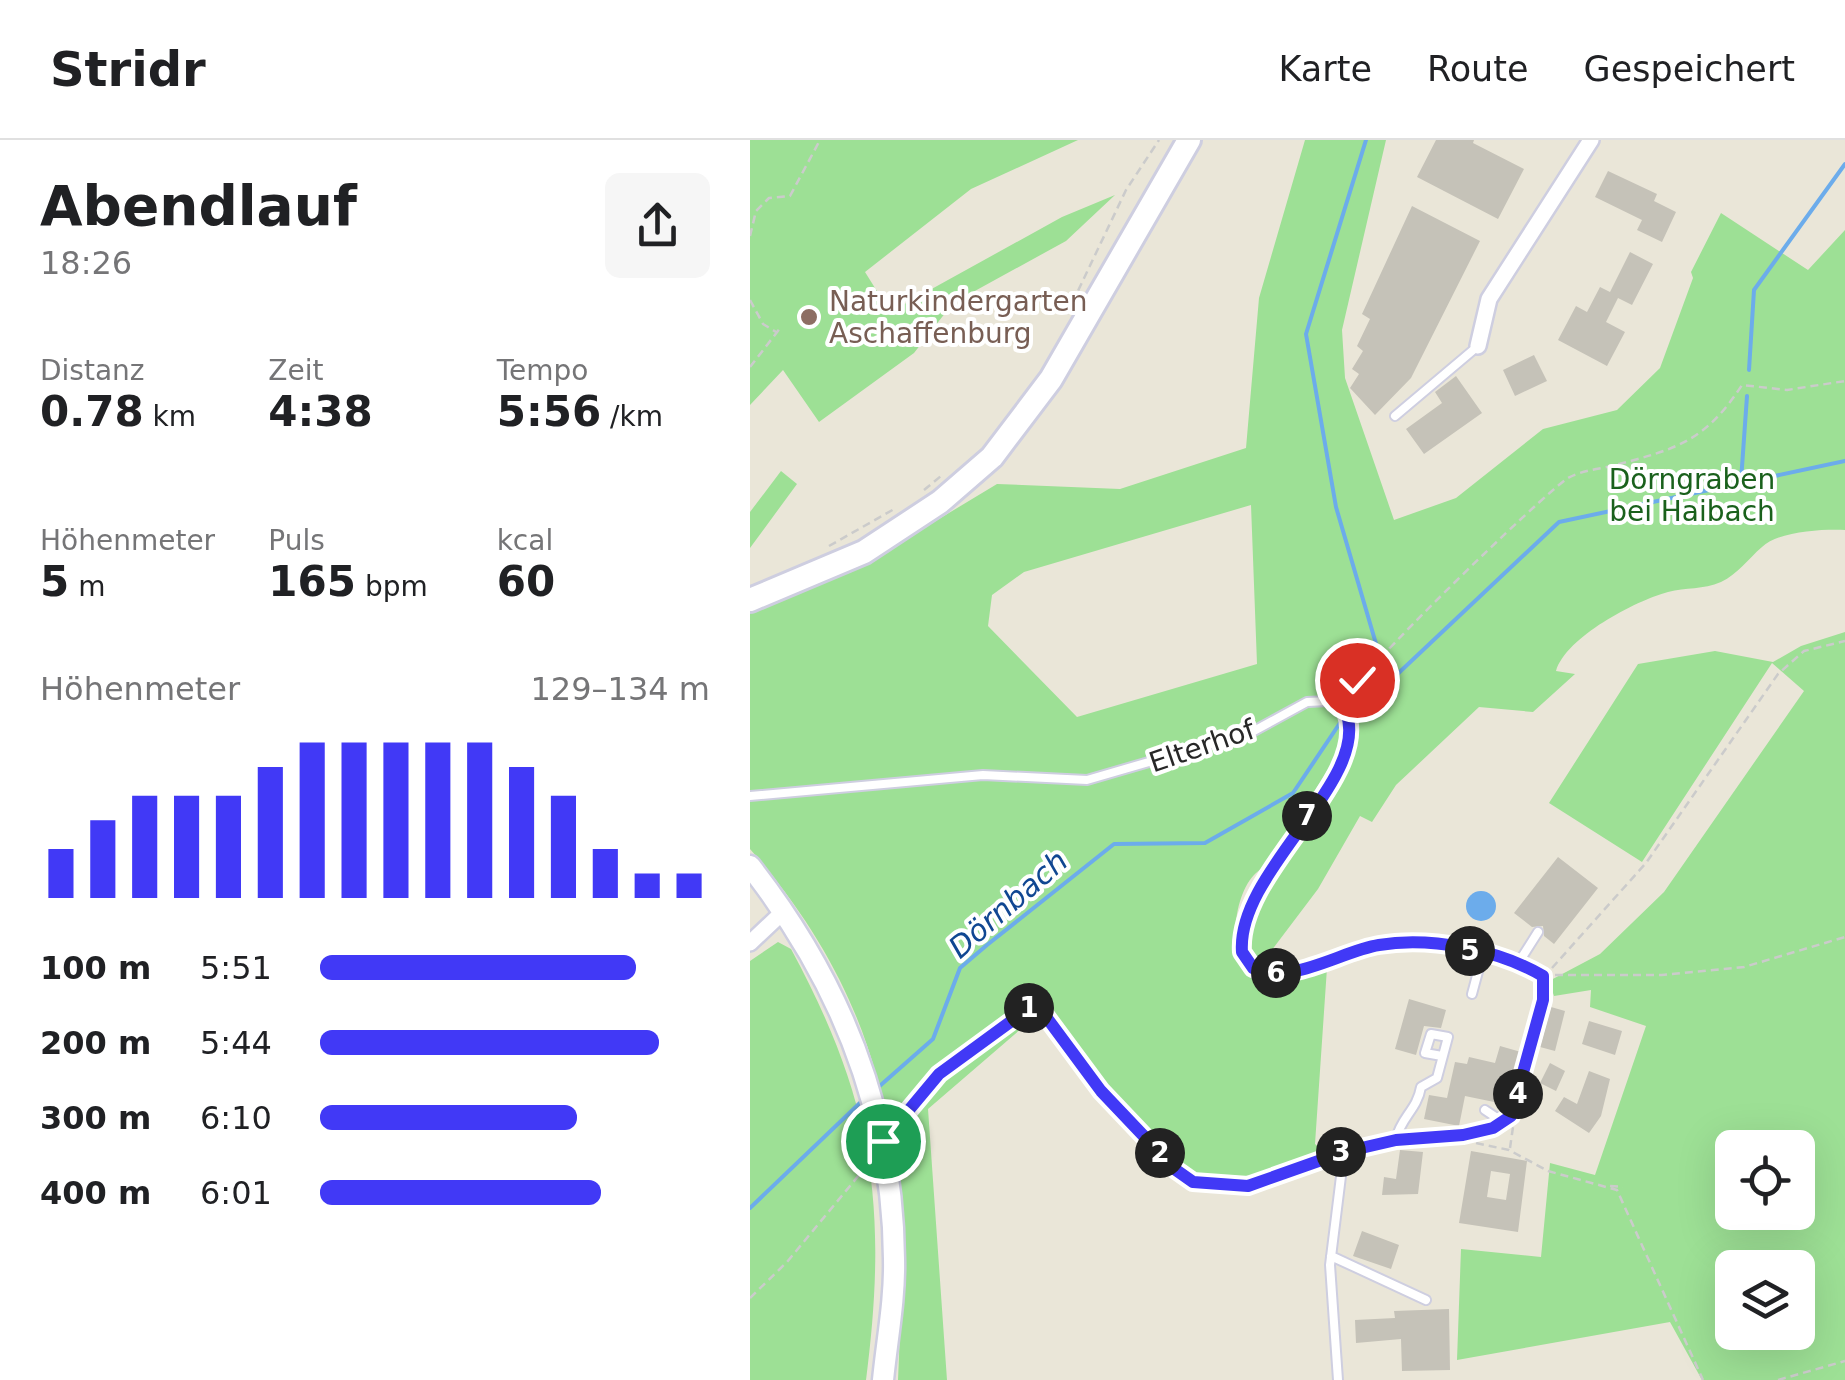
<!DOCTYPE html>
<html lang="de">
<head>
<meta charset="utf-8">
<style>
	:root { --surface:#fff; --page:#f6f6f6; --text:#202124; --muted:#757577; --line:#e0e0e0; --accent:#4139f6 }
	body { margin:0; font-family:"DejaVu Sans",sans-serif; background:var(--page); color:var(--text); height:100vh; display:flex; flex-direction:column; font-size:38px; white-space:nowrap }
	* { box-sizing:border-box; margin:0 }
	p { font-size:32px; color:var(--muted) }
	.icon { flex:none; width:55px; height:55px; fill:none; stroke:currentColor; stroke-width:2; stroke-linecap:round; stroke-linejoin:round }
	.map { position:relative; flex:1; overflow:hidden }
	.sheet { display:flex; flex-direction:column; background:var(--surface); width:750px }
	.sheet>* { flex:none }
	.tools { position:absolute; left:965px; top:990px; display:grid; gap:20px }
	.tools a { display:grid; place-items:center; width:100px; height:100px; border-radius:15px; background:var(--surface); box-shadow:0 10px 40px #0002; font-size:50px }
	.pin { position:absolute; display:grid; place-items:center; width:85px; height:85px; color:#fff; margin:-42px; border:5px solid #fff; border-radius:50%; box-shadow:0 2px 10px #0007 }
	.km { position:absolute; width:50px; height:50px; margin:-25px; border-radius:50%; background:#222; color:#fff; font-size:28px; line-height:50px; text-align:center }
	.round { display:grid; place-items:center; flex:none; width:105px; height:105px; border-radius:15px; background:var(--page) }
	.summary { display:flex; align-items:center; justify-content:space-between; height:170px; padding:0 40px }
	h1 { font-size:55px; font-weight:600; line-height:75px }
	.figures { display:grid; grid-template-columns:repeat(3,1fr); gap:15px; height:170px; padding:10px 40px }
	.figures div { display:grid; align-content:center }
	.figures b { font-size:42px; font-weight:600 }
	.figures small { font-size:28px; font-weight:400 }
	.figures p { font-size:28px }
	.chart { height:280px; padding:20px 40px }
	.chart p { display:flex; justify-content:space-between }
	.chart svg { width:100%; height:180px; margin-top:10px; stroke:var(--accent); stroke-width:6 }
	ul { padding:0 40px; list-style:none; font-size:32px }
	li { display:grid; grid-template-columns:160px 120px 1fr; align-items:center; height:75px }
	li i { height:25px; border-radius:12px; background:var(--accent) }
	header { display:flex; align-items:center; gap:60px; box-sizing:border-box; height:140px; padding:0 50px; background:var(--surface); border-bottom:2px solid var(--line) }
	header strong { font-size:48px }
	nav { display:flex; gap:55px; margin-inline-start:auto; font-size:35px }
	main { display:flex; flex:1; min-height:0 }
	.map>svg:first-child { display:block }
	.green { fill:#9de095; fill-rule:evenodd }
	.water { fill:#6caceb }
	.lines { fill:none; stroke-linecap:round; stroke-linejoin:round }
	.stream { stroke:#6caceb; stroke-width:4 }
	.building { fill:#c5c2b8; fill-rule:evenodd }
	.service-casing { stroke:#cecee0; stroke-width:12 }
	.minor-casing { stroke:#cecee0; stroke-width:20 }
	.tertiary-casing { stroke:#cecee0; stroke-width:25 }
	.secondary-casing { stroke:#cecee0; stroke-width:28 }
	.path { stroke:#cbcbcb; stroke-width:2.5; stroke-dasharray:8 5; stroke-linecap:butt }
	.service { stroke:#fff; stroke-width:8 }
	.minor { stroke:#fff; stroke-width:15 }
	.tertiary { stroke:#fff; stroke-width:20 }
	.secondary { stroke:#fff; stroke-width:22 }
	.route-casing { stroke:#fff; stroke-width:20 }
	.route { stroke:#4139f6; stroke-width:12 }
	.education-dot { fill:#8d6e63; stroke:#fff; stroke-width:4 }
	.labels { text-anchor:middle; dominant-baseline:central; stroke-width:8; stroke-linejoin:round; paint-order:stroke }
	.education-label { font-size:28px; fill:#785e54; stroke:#fff; text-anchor:start }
	.park-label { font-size:28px; fill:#1a611c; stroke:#fff }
	.street-label { font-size:28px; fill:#272727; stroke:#fff }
	.water-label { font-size:30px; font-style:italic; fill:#104792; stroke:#fff }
</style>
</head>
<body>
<header>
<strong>Stridr</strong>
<nav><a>Karte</a><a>Route</a><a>Gespeichert</a></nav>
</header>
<main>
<section class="sheet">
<div class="summary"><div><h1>Abendlauf</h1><p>18:26</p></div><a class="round"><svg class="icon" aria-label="share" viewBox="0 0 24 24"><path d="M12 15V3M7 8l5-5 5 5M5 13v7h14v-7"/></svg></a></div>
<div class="figures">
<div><p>Distanz</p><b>0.78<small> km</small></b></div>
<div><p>Zeit</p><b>4:38</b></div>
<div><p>Tempo</p><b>5:56<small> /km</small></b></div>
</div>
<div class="figures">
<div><p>Höhenmeter</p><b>5<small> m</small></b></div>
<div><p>Puls</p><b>165<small> bpm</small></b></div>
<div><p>kcal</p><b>60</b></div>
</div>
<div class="chart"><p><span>Höhenmeter</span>129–134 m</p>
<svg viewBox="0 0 160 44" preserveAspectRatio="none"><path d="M5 44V32M15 44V25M25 44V19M35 44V19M45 44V19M55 44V12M65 44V6M75 44V6M85 44V6M95 44V6M105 44V6M115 44V12M125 44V19M135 44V32M145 44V38M155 44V38"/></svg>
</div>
<ul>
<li><b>100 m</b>5:51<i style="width:81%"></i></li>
<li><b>200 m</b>5:44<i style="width:87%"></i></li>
<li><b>300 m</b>6:10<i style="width:66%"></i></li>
<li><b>400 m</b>6:01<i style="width:72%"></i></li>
</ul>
</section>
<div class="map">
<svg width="1095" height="1240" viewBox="0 0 1095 1240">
	<rect width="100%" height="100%" fill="#eae6d8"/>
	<path class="green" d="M0,0H328L221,49L115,132L140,172L312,77L365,55L316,101L203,163L164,213L69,282L33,230L0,265Z
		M555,0H636L592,190L595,238L644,380L706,358L793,289L867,270L910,228L943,138L941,132L971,73L1058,130L1095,90V390C1073,389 1029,391 1012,407C998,419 988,434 971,442C953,450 936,447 918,452C885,461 816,497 806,531L825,534L783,572L729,567L646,645L622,682L610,676L568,749L512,823L497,808C505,767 523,740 547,708C534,715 517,723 506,733C480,756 472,842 523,842C539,842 560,832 577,828L565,1004L584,1019L499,1050L462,1051L434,1043L362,975L287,875L178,969L197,1240H148C158,1029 145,875 0,709V473L101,432L247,344L370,349L496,308L509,158ZM501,365L507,524L327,577L238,486L242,455L274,432Z
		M31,331L47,344L0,408V372Z
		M1095,492V1240H952L920,1182L707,1220L711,1109L791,1117L800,1023L845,1035L896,886L840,867L841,850L804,856L799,841L850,814L914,752L1054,551L1022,523L892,722L799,663L888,524L965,511L1023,522L1051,506ZM982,1008H1048V1072H982ZM982,1128H1048V1192H982Z
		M28,802L41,809C124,962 138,1068 116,1240H0V821Z"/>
	<path class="water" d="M716 766a15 15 0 1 1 30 0a15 15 0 1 1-30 0Z"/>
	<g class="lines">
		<path class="stream" d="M616,0L556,194L586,367L629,514
			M999,230L1004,150L1095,24
			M991,341L997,256
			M632,522L638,542
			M600,571L638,543L809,382L1095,321
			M124,951L183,899L210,828L237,805L364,704L455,703L543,653L594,577
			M0,1068L113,960"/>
	</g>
	<path class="building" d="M686,0H724L723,3L774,29L748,79L667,37Z
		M858,31L907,54L904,61L926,72L912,102L887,90L892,80L845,57Z
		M662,66L730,101L661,238L625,275L600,248L609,234L602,229L613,211L607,206L620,179L612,174Z
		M880,112L903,124L882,165L868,158L856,182L875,192L857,226L808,200L826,166L837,172L850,147L860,152Z
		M784,215L797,241L765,256L753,230Z
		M706,236L732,273L674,314L656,289L692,263L685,252Z
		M808,717L848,748L804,804L794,796L793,786L782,787L764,773Z
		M659,859L696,870L691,888L674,886L666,915L645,909Z
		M801,867L815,871L805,911L790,907Z
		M839,881L872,891L865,915L832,904Z
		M750,906L771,912L755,969L749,963L715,956L709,986L674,979L679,955L697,958L705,922L717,924L719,917L745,923Z
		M800,923L815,931L806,951L790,943Z
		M839,931L860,939L851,976L839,993L805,971L814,957L827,964Z
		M650,1010L673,1012L668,1054L632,1055L634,1037L646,1039Z
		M721,1011L777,1021L768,1092L709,1083ZM741,1031L760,1034L756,1060L737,1057Z
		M612,1091L649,1105L641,1129L603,1116Z
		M699,1169L700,1230L652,1231L651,1199L606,1203L605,1180L645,1178L644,1171Z"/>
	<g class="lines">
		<g class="service-casing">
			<path id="service" d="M645,276L728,206
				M0,656L233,635L337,640L502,592L557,562L579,561L591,566L602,589C589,650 470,769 496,820L514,833L524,834C555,828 583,816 613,808C668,793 745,808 793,836V860L761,977C719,1001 645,999 594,1012L580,1125L588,1240
				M769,822L788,792
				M722,854L733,813
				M735,970L753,982
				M646,999C651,977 667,970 671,947L687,938L698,897L681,894L675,913L692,916
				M581,1116L676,1160"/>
		</g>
		<g class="minor-casing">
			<path id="minor" d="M728,206L739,159L841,0
				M0,803L34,771"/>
		</g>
		<g class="tertiary-casing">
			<path id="tertiary" d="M0,726C90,841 143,972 144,1119C145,1159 137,1200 133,1240"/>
		</g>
		<g class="secondary-casing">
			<path id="secondary" d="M0,460L114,412L190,362L242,317L301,239L439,0"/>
		</g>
		<path class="path" d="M0,96L6,71L19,58L40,56L70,0
			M0,160L13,184L26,192
			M317,174L376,50L409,0
			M0,227L31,187
			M174,350L191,336
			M79,406L146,368
			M598,558C602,539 791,356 818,338C830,331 848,329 862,326C926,309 955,302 992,245L1037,250L1095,241
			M802,828L896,723L1028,534L1054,511L1095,501
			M805,835H912L994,827L1095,797
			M146,984L189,934L282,866L294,875L351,951L425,1030L443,1042L498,1046L583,1015
			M726,1003L759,1010L798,1031L867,1050L953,1240
			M760,1008L763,987
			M860,1046L873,1047
			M0,1158L37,1122L119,1023
			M1028,1240L1095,1221"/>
		<use href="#service" class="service"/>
		<use href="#minor" class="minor"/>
		<use href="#tertiary" class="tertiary"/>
		<use href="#secondary" class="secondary"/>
	</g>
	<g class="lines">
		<g class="route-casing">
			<path id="route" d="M133,1001L189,934L282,866L294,874L351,951L426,1030L443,1042L498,1046L594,1012L646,1000L713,995L743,988L761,976L793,860V836C749,810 680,796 629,805C591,811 540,846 503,828L492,812C486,731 622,640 596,572L607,540"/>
		</g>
		<use href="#route" class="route"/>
	</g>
	<circle class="education-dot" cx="59" cy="177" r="10"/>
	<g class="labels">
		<g class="education-label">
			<text x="79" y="161">Naturkindergarten<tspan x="79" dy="32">Aschaffenburg</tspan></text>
		</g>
		<g class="park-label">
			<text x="942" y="339">Dörngraben<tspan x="942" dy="32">bei Haibach</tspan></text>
		</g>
		<g class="street-label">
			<text transform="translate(452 606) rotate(-19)">Elterhof</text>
		</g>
		<g class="water-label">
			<text transform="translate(258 764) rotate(-41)">Dörnbach</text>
		</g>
	</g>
</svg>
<div class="tools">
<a><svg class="icon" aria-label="locate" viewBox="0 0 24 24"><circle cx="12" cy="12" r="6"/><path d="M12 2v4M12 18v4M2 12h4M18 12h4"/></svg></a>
<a><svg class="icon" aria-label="layers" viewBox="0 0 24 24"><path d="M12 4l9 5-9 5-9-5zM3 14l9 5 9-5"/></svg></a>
</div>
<div class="pin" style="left:133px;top:1001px;background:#1e9e55"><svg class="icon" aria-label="arrive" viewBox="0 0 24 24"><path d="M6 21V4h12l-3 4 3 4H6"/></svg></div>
<div class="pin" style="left:607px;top:540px;background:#d93025"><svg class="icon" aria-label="check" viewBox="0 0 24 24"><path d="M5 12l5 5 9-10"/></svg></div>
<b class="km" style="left:279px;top:868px">1</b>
<b class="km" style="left:410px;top:1013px">2</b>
<b class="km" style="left:591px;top:1012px">3</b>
<b class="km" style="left:768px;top:954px">4</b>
<b class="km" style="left:720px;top:811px">5</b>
<b class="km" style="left:526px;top:833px">6</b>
<b class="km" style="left:557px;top:676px">7</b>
</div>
</main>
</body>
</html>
